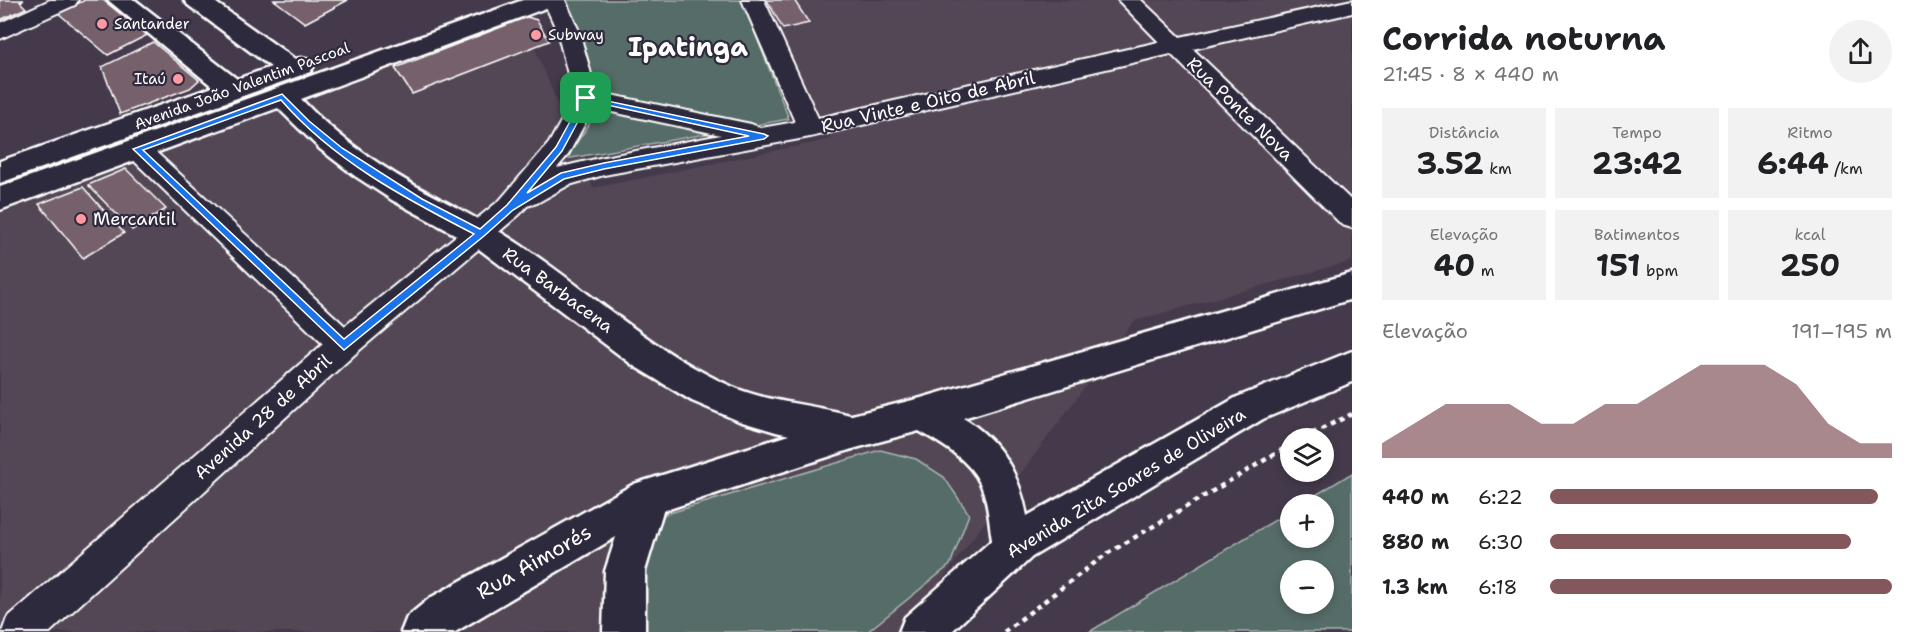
<!DOCTYPE html>
<html lang="pt">
<head>
<meta charset="utf-8">
<style>
	:root { --surface:#fff; --page:#f2f2f2; --text:#202124; --muted:#757577; --accent:#84575d }
	body { margin:0; font-family:"Shantell Sans",sans-serif; background:var(--page); color:var(--text); height:100vh; display:flex; flex-direction:column; font-size:22px; white-space:nowrap }
	* { box-sizing:border-box; margin:0 }
	p { font-size:20px; color:var(--muted) }
	.icon { flex:none; width:33px; height:33px; fill:none; stroke:currentColor; stroke-width:2; stroke-linecap:round; stroke-linejoin:round }
	.map { position:relative; flex:1; overflow:hidden }
	.side { display:flex; flex-direction:column; background:var(--surface); width:570px }
	.side>* { flex:none }
	.controls { position:absolute; left:1280px; top:428px; display:grid; gap:12px }
	.controls a { display:grid; place-items:center; width:54px; height:54px; border-radius:50%; background:var(--surface); box-shadow:0 3px 9px #0003; font-size:30px }
	.pin { position:absolute; display:grid; place-items:center; width:51px; height:51px; color:#fff; margin:-26px; border-radius:12px; box-shadow:0 3px 9px #0006 }
	.round { display:grid; place-items:center; flex:none; width:63px; height:63px; border-radius:32px; background:var(--page) }
	.headline { display:flex; align-items:center; justify-content:space-between; height:102px; padding:0 30px }
	h1 { font-size:33px; font-weight:700; line-height:45px }
	.figures { display:grid; grid-template-columns:repeat(3,1fr); gap:9px; height:102px; padding:6px 30px }
	.figures div { display:grid; align-content:center; border-radius:0px; background:var(--page); text-align:center }
	.figures b { font-size:30px; font-weight:700 }
	.figures small { font-size:16px; font-weight:400 }
	.figures p { font-size:16px }
	.chart { height:168px; padding:12px 30px }
	.chart p { display:flex; justify-content:space-between }
	.chart svg { width:100%; height:108px; margin-top:6px; fill:var(--accent); opacity:.7 }
	ul { padding:0 30px; list-style:none; font-size:20px }
	li { display:grid; grid-template-columns:96px 72px 1fr; align-items:center; height:45px }
	li i { height:15px; border-radius:8px; background:var(--accent) }
	main { display:flex; flex:1; min-height:0 }
	.map>svg:first-child { display:block }
	.built { fill:#534655 }
	.green { fill:#566c67; stroke:#aab6b3; stroke-width:1.5; fill-rule:evenodd }
	.building { fill:#75616c; stroke:#fff; stroke-width:1.5 }
	.lines { fill:none; stroke-linecap:round; stroke-linejoin:round }
	.minor-casing { stroke:#fff; stroke-width:4 }
	.tertiary-casing { stroke:#fff; stroke-width:5 }
	.secondary-casing { stroke:#fff; stroke-width:5 }
	.path { stroke:#fff; stroke-width:4.5; stroke-dasharray:5 5; stroke-linecap:butt }
	.minor { fill:#2f2a3d; fill-rule:evenodd }
	.tertiary { fill:#2f2a3d; fill-rule:evenodd }
	.secondary { fill:#2f2a3d; fill-rule:evenodd }
	.route { fill:#1a73e8; stroke:#fff; stroke-width:1.5; fill-rule:evenodd }
	.poi-dot { fill:#ff9aa2; stroke:#2f2a3d; stroke-width:2 }
	.labels { text-anchor:middle; dominant-baseline:central; stroke-width:4.5; stroke-linejoin:round; paint-order:stroke }
	.far-poi-label { font-size:15px; fill:#fff; stroke:#2f2a3d; text-anchor:start }
	.far-street-label { font-size:15px; fill:#fff; stroke:#2f2a3d }
	.street-label { font-size:18px; fill:#fff; stroke:#2f2a3d }
	.poi-label { font-size:18px; fill:#fff; stroke:#2f2a3d; text-anchor:start }
	.near-street-label { font-size:21px; fill:#fff; stroke:#2f2a3d }
	.far-town-label { font-size:26px; font-weight:bold; fill:#fff; stroke:#2f2a3d }
</style>
</head>
<body>
<main>
<div class="map">
<svg width="1352" height="632" viewBox="0 0 1352 632">
	<rect width="100%" height="100%" fill="#443a4b"/>
	<filter id="ink" filterUnits="userSpaceOnUse"><feTurbulence type="fractalNoise" baseFrequency=".0167" numOctaves="2"/><feDisplacementMap in="SourceGraphic" scale="12" xChannelSelector="R" yChannelSelector="G"/><feConvolveMatrix kernelMatrix="1 2 1 2 8 2 1 2 1" color-interpolation-filters="sRGB"/></filter>
	<g filter="url(#ink)">
		<path class="built" d="M760,0H1352V261L1134,321L903,632H0V213L522,18L593,188L832,139Z"/>
		<path class="green" d="M567,0H742L789,119L566,159L595,115L589,61Z
			M880,450L916,459L944,477L969,514L950,565L867,632H628L632,575L663,515Z
			M1352,473V632H1089L1290,511V537H1323V504H1301ZM1290,570H1323V603H1290Z"/>
		<path class="building" d="M0,0H24L20,2L26,8L0,20Z
			M85,0H103L147,35L108,55L58,13Z
			M274,0H348L305,23Z
			M767,0H794L809,23L783,29Z
			M527,17L537,20L549,41L412,94L395,68Z
			M153,42L199,80L190,88L120,114L102,67Z
			M126,169L166,209L132,230L88,185Z
			M83,187L124,233L83,258L39,204Z"/>
		<g class="lines">
			<g class="minor-casing">
				<path id="minor" d="M50,0H78L75,5L0,39V23Z
					M543,0H565L579,31L596,92L751,124L761,128L795,122L742,0H764L818,118L1159,42L1118,0H1141L1180,37L1352,0V13L1193,49L1352,201V228L1342,225L1171,54L810,137L604,175L569,185L537,203L527,206L520,214L355,354L50,632H2L7,618L323,344L128,155L124,149L128,143L137,140L146,143L345,326L500,200L549,143L574,98L557,31ZM593,108L721,135L604,157L557,168L568,155Z"/>
			</g>
			<g class="tertiary-casing">
				<path id="tertiary" d="M108,0H135L237,79L271,67L188,5L184,0H212L295,59L301,58L310,60L314,66L310,72L0,183V161L213,87Z
					M523,0H558L554,5L301,99C333,133 372,161 412,184C448,204 485,221 519,244C590,291 654,353 733,387C775,405 823,404 865,420L870,432L865,444L852,449L776,432L739,421L692,401L634,366L471,243L392,200L355,176L320,149L278,108L0,210V187Z"/>
			</g>
			<g class="secondary-casing">
				<path id="secondary" d="M1352,273V299L963,418C1001,441 1019,473 1027,516L1237,397L1352,351V382L1263,419L1032,557L951,632H899L905,617L992,540C989,522 988,501 981,485C970,460 942,444 919,431L852,449L663,511L645,571V632H603L605,571L616,537L455,632H401L407,617L430,598L634,484L852,415L921,398Z"/>
			</g>
			<path class="path" d="M1303,438L1352,414
				M1004,632L1105,555L1290,445"/>
			<use href="#minor" class="minor"/>
			<use href="#tertiary" class="tertiary"/>
			<use href="#secondary" class="secondary"/>
		</g>
	</g>
	<path class="route" d="M282,94L309,121L342,148L422,199L480,229L507,205L556,147L584,96L764,134L768,136L764,139L604,169L564,179L513,210L484,236L344,350L133,149ZM281,100C333,160 404,198 474,234L344,339L143,150ZM589,101L749,136L604,163L561,173L527,193L562,151Z"/>
	<g class="poi-dot">
		<circle cx="102" cy="24" r="6"/>
		<circle cx="536" cy="35" r="6"/>
		<circle cx="178" cy="79" r="6"/>
		<circle cx="81" cy="219" r="6"/>
	</g>
	<g class="labels">
		<g class="far-poi-label">
			<text x="114" y="24">Santander</text>
			<text x="548" y="35">Subway</text>
			<text x="166" y="79" text-anchor="end">Itaú</text>
		</g>
		<g class="far-street-label">
			<text transform="translate(242 86) rotate(-20)">Avenida João Valentim Pascoal</text>
		</g>
		<g class="street-label">
			<text transform="translate(928 102) rotate(-13)">Rua Vinte e Oito de Abril</text>
			<text transform="translate(1240 109) rotate(44)">Rua Ponte Nova</text>
			<text transform="translate(558 290) rotate(36)">Rua Barbacena</text>
			<text transform="translate(263 417) rotate(-42)">Avenida 28 de Abril</text>
			<text transform="translate(1126 483) rotate(-31)">Avenida Zita Soares de Oliveira</text>
		</g>
		<g class="poi-label">
			<text x="93" y="219">Mercantil</text>
		</g>
		<g class="near-street-label">
			<text transform="translate(534 562) rotate(-30)">Rua Aimorés</text>
		</g>
		<g class="far-town-label">
			<text x="688" y="46">Ipatinga</text>
		</g>
	</g>
</svg>
<div class="controls">
<a><svg class="icon" aria-label="layers" viewBox="0 0 24 24"><path d="M12 4l9 5-9 5-9-5zM3 14l9 5 9-5"/></svg></a>
<a>+</a>
<a>−</a>
</div>
<div class="pin" style="left:586px;top:98px;background:#1e9e55"><svg class="icon" aria-label="arrive" viewBox="0 0 24 24"><path d="M6 21V4h12l-3 4 3 4H6"/></svg></div>
</div>
<section class="side">
<div class="headline"><div><h1>Corrida noturna</h1><p>21:45 · 8 × 440 m</p></div><a class="round"><svg class="icon" aria-label="share" viewBox="0 0 24 24"><path d="M12 15V3M7 8l5-5 5 5M5 13v7h14v-7"/></svg></a></div>
<div class="figures">
<div><p>Distância</p><b>3.52<small> km</small></b></div>
<div><p>Tempo</p><b>23:42</b></div>
<div><p>Ritmo</p><b>6:44<small> /km</small></b></div>
</div>
<div class="figures">
<div><p>Elevação</p><b>40<small> m</small></b></div>
<div><p>Batimentos</p><b>151<small> bpm</small></b></div>
<div><p>kcal</p><b>250</b></div>
</div>
<div class="chart"><p><span>Elevação</span>191–195 m</p>
<svg viewBox="0 0 160 44" preserveAspectRatio="none"><path d="M0 44V38L10 30L20 22L30 22L40 22L50 30L60 30L70 22L80 22L90 14L100 6L110 6L120 6L130 14L140 30L150 38L160 38V44z"/></svg>
</div>
<ul>
<li><b>440 m</b>6:22<i style="width:96%"></i></li>
<li><b>880 m</b>6:30<i style="width:88%"></i></li>
<li><b>1.3 km</b>6:18<i style="width:100%"></i></li>
</ul>
</section>
</main>
</body>
</html>
